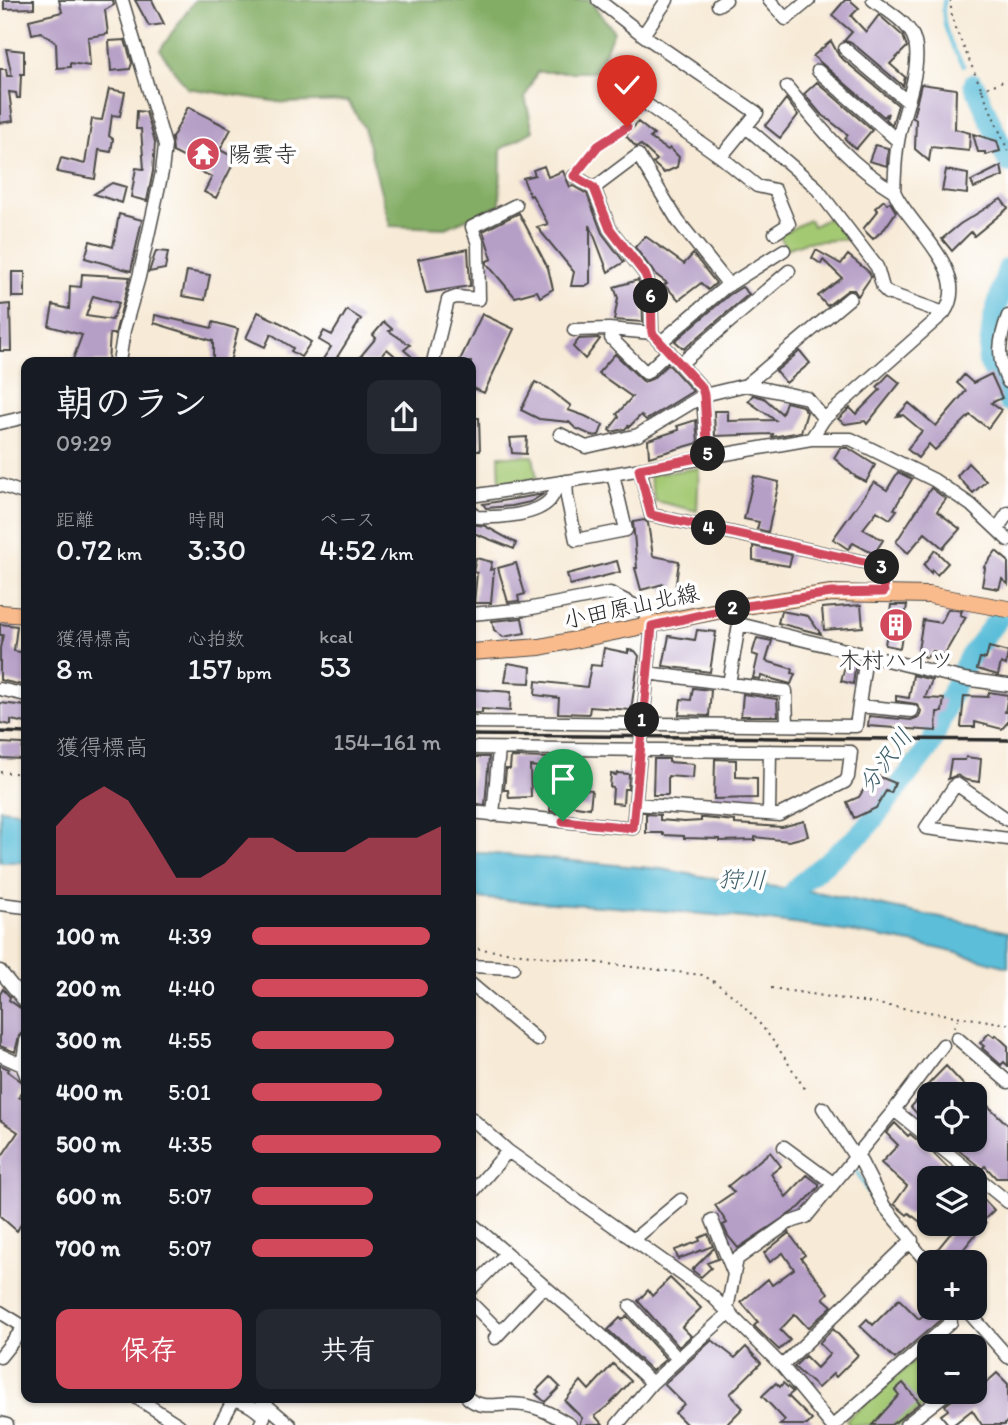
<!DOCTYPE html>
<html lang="ja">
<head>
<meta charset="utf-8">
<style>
	:root { --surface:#171b24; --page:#242831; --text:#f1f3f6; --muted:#9ea1a6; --accent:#d1495b }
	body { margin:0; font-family:Itim,"Klee One",sans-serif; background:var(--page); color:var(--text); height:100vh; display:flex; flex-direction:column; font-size:26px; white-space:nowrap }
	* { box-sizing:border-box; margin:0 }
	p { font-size:23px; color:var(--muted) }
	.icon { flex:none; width:38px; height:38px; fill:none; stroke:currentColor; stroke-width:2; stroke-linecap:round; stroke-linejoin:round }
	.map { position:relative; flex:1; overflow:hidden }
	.side { position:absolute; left:21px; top:357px; width:455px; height:1046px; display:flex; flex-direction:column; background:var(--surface); border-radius:14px; box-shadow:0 2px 5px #0004 }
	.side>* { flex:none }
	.buttons { position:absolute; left:917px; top:1082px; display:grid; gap:14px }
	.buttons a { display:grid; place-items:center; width:70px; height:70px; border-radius:14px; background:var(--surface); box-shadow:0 2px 5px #0004; font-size:35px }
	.pin { position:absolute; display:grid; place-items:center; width:60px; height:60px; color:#fff; margin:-72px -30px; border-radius:50% 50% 50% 0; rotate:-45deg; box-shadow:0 0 7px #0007 }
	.pin .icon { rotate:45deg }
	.km { position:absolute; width:35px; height:35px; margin:-18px; border-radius:50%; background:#222; color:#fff; font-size:19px; line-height:35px; text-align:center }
	.round { display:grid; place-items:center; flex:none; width:74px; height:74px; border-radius:14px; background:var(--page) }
	.headline { display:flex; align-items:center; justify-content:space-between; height:119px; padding:0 35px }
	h1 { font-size:38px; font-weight:600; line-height:52px }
	.stats { display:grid; grid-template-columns:repeat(3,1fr); gap:10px; height:119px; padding:7px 35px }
	.stats div { display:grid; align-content:center }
	.stats b { font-size:30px; font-weight:600 }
	.stats small { font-size:19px; font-weight:400 }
	.stats p { font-size:19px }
	.chart { height:196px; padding:14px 35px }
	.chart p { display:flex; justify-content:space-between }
	.chart svg { width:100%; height:126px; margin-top:7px; fill:var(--accent); opacity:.7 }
	.action { display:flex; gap:14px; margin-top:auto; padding:14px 35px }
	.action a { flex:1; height:80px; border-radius:14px; background:var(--accent); color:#fff; font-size:28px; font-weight:600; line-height:80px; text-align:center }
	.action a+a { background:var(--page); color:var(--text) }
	ul { padding:0 35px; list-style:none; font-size:23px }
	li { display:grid; grid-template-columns:112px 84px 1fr; align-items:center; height:52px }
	li i { height:18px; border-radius:9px; background:var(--accent) }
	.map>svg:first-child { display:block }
	.green { fill:#a4c973; stroke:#687a4f; stroke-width:2 }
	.forest { fill:#83ad65; stroke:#576c48; stroke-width:2 }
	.water { fill:#5bbed9; stroke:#437482; stroke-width:2 }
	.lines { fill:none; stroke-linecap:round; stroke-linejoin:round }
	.stream { stroke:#5bbed9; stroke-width:3.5 }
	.river { stroke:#5bbed9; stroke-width:21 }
	.building { fill:#b69fc6; fill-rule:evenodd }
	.minor-casing { stroke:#4a4845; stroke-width:15 }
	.major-casing { stroke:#4a4845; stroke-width:18 }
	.path { stroke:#4a4845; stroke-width:2; stroke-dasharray:2 5; stroke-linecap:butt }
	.minor { stroke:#fff; stroke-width:12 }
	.major { stroke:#fabb8c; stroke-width:16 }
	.rail { stroke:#2b2b2b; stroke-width:3.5 }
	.route-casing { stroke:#fff; stroke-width:14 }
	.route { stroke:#d1495b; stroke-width:9 }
	.labels { text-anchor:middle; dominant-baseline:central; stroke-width:7; stroke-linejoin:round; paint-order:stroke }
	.poi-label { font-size:23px; fill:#2b2b2b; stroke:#fff; text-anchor:start }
	.street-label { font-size:23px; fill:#2b2b2b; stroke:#fff }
	.water-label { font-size:24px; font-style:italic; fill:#3c5e68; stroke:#fff }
</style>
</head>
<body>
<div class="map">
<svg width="1008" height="1425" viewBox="0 0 1008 1425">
	<rect width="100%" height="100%" fill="#fff"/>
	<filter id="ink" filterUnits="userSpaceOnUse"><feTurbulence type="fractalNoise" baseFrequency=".0143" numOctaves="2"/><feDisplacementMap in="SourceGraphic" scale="14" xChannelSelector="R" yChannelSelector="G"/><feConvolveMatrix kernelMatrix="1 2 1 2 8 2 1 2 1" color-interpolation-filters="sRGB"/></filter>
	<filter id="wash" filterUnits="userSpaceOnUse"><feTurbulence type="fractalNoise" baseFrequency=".00686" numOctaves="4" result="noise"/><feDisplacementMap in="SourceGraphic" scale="28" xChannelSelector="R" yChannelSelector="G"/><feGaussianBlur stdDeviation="1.57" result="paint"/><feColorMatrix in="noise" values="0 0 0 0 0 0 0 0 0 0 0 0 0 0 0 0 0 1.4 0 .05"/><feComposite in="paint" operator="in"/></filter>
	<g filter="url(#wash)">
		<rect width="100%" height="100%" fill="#f7ead6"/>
		<path class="green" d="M835,215L852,239L806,242L786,249L779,235L809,220L813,226Z
			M499,456H533L537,479L500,484Z
			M699,468L697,511L655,501L649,475Z
			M929,1348V1391H942L900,1425H850L846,1420Z"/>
		<path class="forest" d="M195,0H589L614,31L596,72H537L525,97L533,131L501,149L500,204L446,228L390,226L364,128L348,101L285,103L187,88L160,50Z"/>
		<path class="water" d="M0,809L26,812V862H0Z
			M471,852L661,869L723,880L821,893L1008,932V967C984,961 960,953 936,948C783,915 626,907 471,898Z"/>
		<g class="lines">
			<path class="stream" d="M944,0C940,25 951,45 964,66
				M855,1168L877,1211L904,1244
				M908,1250L929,1275
				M956,1307L991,1350L1008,1366"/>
			<path class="river" d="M974,84L1008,162
				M1008,268L993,320L988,360L1008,401
				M781,908L799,885L864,831L931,745L953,689L969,657L998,619"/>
		</g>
		<g id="blocks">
			<path class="building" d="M4,0H34V8L4,9Z
				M59,0H113L114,5L105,10L108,34L88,37L90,66L70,63V67L57,68L56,43L41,32L32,34L29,20L62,12Z
				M135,0H152L164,24L149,26Z
				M845,0H850L859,8L851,16L866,32L879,15L903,36L907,47L890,64L905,77L903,86L851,42L844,41L852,32L832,15Z
				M125,40L132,63L130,69L111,71L109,41Z
				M831,41L839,56L898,105L892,125L886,119L888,113L884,117L813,56Z
				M6,49L24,51V74H21L20,98H17L16,93L9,92L13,121L0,123V69H6L7,76H12Z
				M817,82L872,130L856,149L845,139L848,135L820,113L804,94Z
				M921,84L956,89L955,129L970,133L969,151L931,147L929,161L915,149L916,119L913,118Z
				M109,89L125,92L120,116L112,115L109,136L113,139L111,152L99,150L95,179L57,172L61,158L85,164L92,119L102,120Z
				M635,94L642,101L641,109L625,117L617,109Z
				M786,99L798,115L780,138L765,126Z
				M188,107L231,129L220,150L236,158L216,198L204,192L212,177L193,168L195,163L173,152L172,138Z
				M137,111L146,112L155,142L153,171L147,201L131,197L136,168L144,169L141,129H136Z
				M638,122L654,135L650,138L668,150L670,148L679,157L677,167L664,173L653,163L657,160L641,145L636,147L626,136Z
				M973,134L997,141L1000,151L985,155V152H978Z
				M875,145L888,148L887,166L869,161Z
				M544,166L548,177L563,171L570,187L573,186L587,194L602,233L624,262L608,272L590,225V283L585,286H571L574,272L537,227L548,224L532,195L530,196L523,178L535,175L533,170Z
				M1001,166L1003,176L974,188L971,181Z
				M946,170L968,174L967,194L942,191Z
				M112,183L126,187L122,203L94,194Z
				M1001,199L1008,208L974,236L971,232L952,251L942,239L960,224Z
				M884,200L887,204L890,202L896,212L885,228L873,239L863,229L878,211L875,208Z
				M519,213L548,268L553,289L540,297L537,291L515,297L487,264V261L492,259L483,231Z
				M119,214L142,220L131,271L85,258L90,241L113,247Z
				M645,236L684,264L693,254L716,283L708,290L701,283L679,300L664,285L667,283L655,274L635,247Z
				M468,249L470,286L426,293L418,259Z
				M816,250L841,264L848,255L869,272L871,277L858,296L854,290H848L827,306L818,296L842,278L823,260L821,264L812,258Z
				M156,251L168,252L165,269L149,272Z
				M187,271L210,275L205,300L182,296Z
				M12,272H25V297H12Z
				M82,274L130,277L115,334H110L108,362H72L82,335L49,326L53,305L69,309L70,286L81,287ZM93,296L119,303L112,320L86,316Z
				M638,280L642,291L643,322L614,320L618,298L614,287Z
				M742,287L749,294L684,349L675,341L729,295Z
				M10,304L11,351H0V305Z
				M347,310L361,319L334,362H321L331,347L319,340L324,331L332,335Z
				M258,312L283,324L311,342L301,357L291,351L293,348L271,334L265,347L246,338Z
				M482,314L514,329L484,393L471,387V362H459Z
				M155,315L212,328L213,322L238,329L230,362H213V341L154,323Z
				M384,322L392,329L389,331L410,345L404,350L418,362H402L387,349L376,362H364L359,358L376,338L373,335Z
				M598,338L600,339L585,359L573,347L579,339Z
				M800,351L810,363L786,383L776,371Z
				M615,354L644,382L652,379L667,365L670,366L693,391L646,420L641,415L629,427L628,426L625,429L611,432L609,430L619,417L617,414L632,397L598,373Z
				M889,374L900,383L867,424L865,421L845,424L838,419L850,408L856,414L880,390L877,387Z
				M991,374L1002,398L991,403L1001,410L988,428L970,415L935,450L929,444L918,458L907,449L922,431L903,415L897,416L909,403L936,426L966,391L957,383L964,375L973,383Z
				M535,382L548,388L571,406L568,410L585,416L603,425L599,435L593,436L575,428L569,422L539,419L521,410Z
				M753,395L764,398L782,414L786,402L802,406L807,412L801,432L772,437L773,434L715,436L714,411H728V421L775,420L748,401Z
				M471,418H479L480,451H471Z
				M696,420L698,443L649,457L648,440L679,430L677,426Z
				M527,437L526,454L512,453L510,438Z
				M840,448H848L875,465L866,482L856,477L834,458Z
				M968,463L986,481L973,493L957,476Z
				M898,472L912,479L894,509L897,510L890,519L877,511L863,529L883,540L874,554L853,543L848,549L833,539L874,482L887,490Z
				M754,476L779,482L768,532L757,529L759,522L744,519Z
				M931,488L946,499L937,511L960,529L943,548L925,533L908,553L896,542Z
				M544,494L530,502L512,506L486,508L483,504Z
				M644,520L648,523L653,556L679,561L675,591H663V584L641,590L635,568H637L633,522Z
				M471,524L485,526L516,543L514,549L471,532Z
				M753,546L792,555L789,566L753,560Z
				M935,550L948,563L937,575L932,570L931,573L924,565Z
				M996,551L1008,561V584L1002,579L999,589L982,586L985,568L984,567Z
				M476,558L492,562L490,570L494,569L491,603H474L477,573L473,572Z
				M617,561L620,572L570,585L567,574Z
				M516,563L525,594L518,596L519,601L508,602L498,568Z
				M861,605L863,627L824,630L822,608Z
				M891,605H907L900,648L885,645Z
				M948,609L962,611L960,615L966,617L944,655L933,651L926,658L918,650L923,620L941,623Z
				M781,611L808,616L821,634L778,623Z
				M522,618L525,633L503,637L494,630L492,621Z
				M0,624L17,626L14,651L26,653V686L0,680V648L3,635H0Z
				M697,630L716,632L710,672L663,666L669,636L695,640Z
				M757,638L772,641L766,661L793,669L792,673L795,674L791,684L761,676L760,679L753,678L758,656L752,654Z
				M989,647L1008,652L1006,665L1001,663L998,675L977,669L980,658L986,659Z
				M604,648L628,653V650L635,651L639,656L631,710L590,707L589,714L558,713L559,698L535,695L536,681L587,687L591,665L601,666Z
				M847,659L856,662L853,684L841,681Z
				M508,663L531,667L530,683L505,682Z
				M913,675L932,680L925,698L944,699L942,712H937L936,731L868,726L869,716L911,720L919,717L921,711L916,704L896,701V696L909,698Z
				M693,688L711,690L709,716L679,715L681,699L691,700Z
				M471,689L511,692L510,711L482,709V713H471Z
				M989,692L1008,695L1005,712H1008V722L1002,729L975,722V727H961L964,696L988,697Z
				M743,694L777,699L778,716H741Z
				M0,703L26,706V723L11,720V725L0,723Z
				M0,743L23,744L22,759L0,758Z
				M471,757H489L485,805L471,803L473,765H471Z
				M511,757L550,758V759L571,761L570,787L592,790L590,808L568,805L567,813L550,811L552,769L530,766L531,797L509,798L508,790H504L506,769H510Z
				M966,757L981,759L979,782L966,780L957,775L948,779L951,760H965Z
				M654,759H669V762L694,764L693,778L668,776V795H653Z
				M715,759L736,760V777L757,778V798L714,799Z
				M617,773L629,774L628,789H624L623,804L612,803L613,788L610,787L611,774L616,775Z
				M873,774L895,783L891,793L886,791L876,808L854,818L847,802L859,797Z
				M646,814L660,815V820L684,822L701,821V818H704L735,821V824L782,827L804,821L808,836L789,841L755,837V840L720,841V839L684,838V836L663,835V833H646Z
				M3,989L10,997L9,1000L26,1012V1029L19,1036L15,1052L0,1046V994Z
				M989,1033L994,1037L996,1035L1008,1046V1066L1004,1062L1001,1065L982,1048L984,1046L980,1043Z
				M0,1065L9,1069L7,1071L25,1084L19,1097L26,1101V1216L17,1231L0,1216V1159L18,1132L0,1120Z
				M946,1066L972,1094H929V1127L911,1107L920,1097L918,1095Z
				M975,1097L982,1105L985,1103L1008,1125V1178H996L985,1166L982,1169L957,1149L966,1139H975Z
				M895,1123L908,1136L910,1134L934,1154L958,1178H929V1229L909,1213L907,1215L894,1204L907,1186L881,1163L898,1145L886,1133Z
				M770,1152L781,1166L771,1174L786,1197L807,1175L819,1184V1187L800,1207L738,1248L728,1236L723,1225L727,1223L715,1205L734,1192L728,1186Z
				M975,1190L994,1210L984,1220L975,1211Z
				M959,1223H985L953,1262H950L936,1251Z
				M789,1233L805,1255L801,1258L828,1293L823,1298L832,1306L808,1328L795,1314L780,1330L790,1340L779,1350L754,1326L758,1322L741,1302L768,1279L772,1285L794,1269L783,1253L770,1262L764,1253Z
				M708,1234L713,1246L678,1259L675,1250L700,1241L699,1238Z
				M714,1248L718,1259L707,1263L711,1268L701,1277L692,1270Z
				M670,1278L701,1308L682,1327L691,1336L679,1347L638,1301L648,1290L652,1296Z
				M899,1299L919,1319L932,1307H955L895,1359L860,1326L867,1319L873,1325Z
				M627,1316L666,1359L652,1371L608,1330L620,1318L622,1320Z
				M833,1329L858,1355L836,1377L833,1374L818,1388L794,1367L805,1356L817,1368L830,1354L819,1343Z
				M712,1340L735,1358L746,1347L761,1363L730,1394L743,1408L726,1425H687L675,1413L684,1404L664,1384Z
				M613,1364L631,1381L609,1405L595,1416L603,1425H579L582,1418L565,1401L581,1381L589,1390Z
				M997,1373L1008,1384V1420L1004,1425H982L972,1410L953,1425H949L941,1415L948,1410L945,1405L965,1391H975V1383L982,1377L986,1383Z
				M550,1377L560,1387L545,1402L536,1394L539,1392L537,1390Z
				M776,1383L780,1387L783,1383L793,1392L788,1396L812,1420L807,1425H780L785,1420L762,1396Z
				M903,1383L920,1403L891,1425H872L899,1395L895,1390Z"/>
		</g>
	</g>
	<g filter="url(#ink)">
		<use href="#blocks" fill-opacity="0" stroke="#4a4845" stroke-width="2"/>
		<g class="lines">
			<g class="minor-casing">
				<path id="minor" d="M598,0L643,35L757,113L721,157L649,106
					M769,0L786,19L809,0
					M718,5L726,0
					M643,35L667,0
					M845,49L908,102
					M818,71L898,141
					M787,87C821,128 847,163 894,191
					M746,127L815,186L877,267L883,288L888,293L944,313
					M721,157L757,186L775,190L789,224L775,233
					M574,176L594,188L610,229L645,274L651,289L652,333L702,388L708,456
					M594,188L638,155L678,221L729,285
					M1008,316C999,340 996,359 1008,382
					M574,330L609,329L652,333
					M611,338L646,373L669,351
					M661,342L724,288L784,250
					M119,362L124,330L139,277L162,172L165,145L122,0
					M433,362L448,300L456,297L479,299L478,244L472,227L516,205
					M680,364L789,271
					M746,385L850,298
					M0,423L26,417
					M560,434L586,447L638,435L704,395L746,385L807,398L824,419
					M811,439L824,419L944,313C973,271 907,225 894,191C895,175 895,158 898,142C902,113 925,64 913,36C906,21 886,10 873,0
					M640,469L651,515L882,566L884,592
					M566,481L567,497L576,540L626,530L613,474
					M0,485L26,494
					M471,496L613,474L811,439H851L934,480L971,505L1008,540
					M471,512L476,517C495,518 533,516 548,502C553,498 556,488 560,482
					M997,529L1008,513
					M471,614L527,609L610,593L634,605L644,613L652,626L633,828L471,812
					M647,673L786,691L787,725
					M729,684L739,624L964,679L1008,685
					M0,689L26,695
					M859,706L912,711
					M471,722L856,726L866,656
					M471,748L851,752L848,777L845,782L779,815L635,804
					M769,814L770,751
					M493,815L499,749
					M926,828L956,784L1008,820
					M926,828L1008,839
					M0,904L26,907
					M471,966L513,968
					M0,971L26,1003
					M471,984L537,1040
					M957,1038L1008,1082
					M0,1055L22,1065L26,1075
					M22,1065L26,1041
					M823,1108L855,1157
					M894,1110L929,1138
					M471,1118L508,1151L711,1295L782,1366L831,1425
					M930,1139L1008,1202
					M784,1147L833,1183
					M471,1194L508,1151
					M712,1220L734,1274
					M471,1223L600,1334L652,1383
					M633,1240L681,1200
					M910,1242L929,1265
					M471,1289L506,1254
					M471,1303L500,1332
					M630,1306L678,1359
					M964,1307L1008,1357
					M727,1309L737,1259L788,1223L806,1217L894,1110L943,1045
					M0,1312L26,1328
					M495,1338L544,1286
					M0,1357L26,1325
					M782,1366L912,1240L884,1206L857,1154
					M137,1398L179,1425
					M230,1398C245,1402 253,1406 264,1417L260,1425
					M468,1398C484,1412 503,1401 523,1405C540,1407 555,1416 570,1425
					M257,1410L264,1403L290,1425
					M0,1423L7,1425
					M220,1425L234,1399
					M617,1425L652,1383L730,1312
					M834,1425L951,1322
					M906,1425L949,1391"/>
			</g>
			<g class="major-casing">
				<path id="major" d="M0,613L26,615
					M471,652L540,647L732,608L831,593L929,595L1008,609"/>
			</g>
			<path class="path" d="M950,0L952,16L958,34L1008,151
				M981,90L1008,79
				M583,165L598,146L627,127L640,113
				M0,772L26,774
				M471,948L702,975C750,1000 778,1047 806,1091
				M771,988L1008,1024
				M954,1027L959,1017"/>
			<use href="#minor" class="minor"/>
			<use href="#major" class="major"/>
			<path class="rail" d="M0,732L26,733
				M471,735L1008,740"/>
		</g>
	</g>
	<g class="lines" filter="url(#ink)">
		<g class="route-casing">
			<path id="route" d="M563,821L633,828L652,626L732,608L831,593L884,592L882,566L651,515L639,469L708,456L704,395L702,388L652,333L651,289L645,274L610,229L594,188L574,176L598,146L627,127"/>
		</g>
		<use href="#route" class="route"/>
	</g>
	<defs>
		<g id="temple-disc" transform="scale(1.75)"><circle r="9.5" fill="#d1495b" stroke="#fff"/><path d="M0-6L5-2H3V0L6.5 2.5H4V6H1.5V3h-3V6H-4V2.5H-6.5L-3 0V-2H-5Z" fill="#fff"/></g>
		<g id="building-disc" transform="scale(1.75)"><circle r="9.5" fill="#d1495b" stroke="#fff"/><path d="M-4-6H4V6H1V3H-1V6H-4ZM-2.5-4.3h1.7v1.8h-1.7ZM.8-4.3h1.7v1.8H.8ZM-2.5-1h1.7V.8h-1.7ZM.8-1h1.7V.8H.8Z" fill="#fff"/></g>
	</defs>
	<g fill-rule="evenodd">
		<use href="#temple-disc" x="203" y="154"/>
		<use href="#building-disc" x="896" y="625"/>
	</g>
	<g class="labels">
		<g class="poi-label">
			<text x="228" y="154">陽雲寺</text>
			<text x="896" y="660" text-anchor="middle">木村ハイツ</text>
		</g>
		<g class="street-label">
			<text transform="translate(631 606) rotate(-12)">小田原山北線</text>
		</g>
		<g class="water-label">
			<text transform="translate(885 760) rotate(-53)">分沢川</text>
			<text transform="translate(742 879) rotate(2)">狩川</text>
		</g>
	</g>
</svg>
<div class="buttons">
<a><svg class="icon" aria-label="locate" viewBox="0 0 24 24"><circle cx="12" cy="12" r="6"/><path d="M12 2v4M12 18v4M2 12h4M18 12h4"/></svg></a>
<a><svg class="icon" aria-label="layers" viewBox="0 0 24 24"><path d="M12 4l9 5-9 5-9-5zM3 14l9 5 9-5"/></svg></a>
<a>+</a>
<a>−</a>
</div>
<div class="pin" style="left:563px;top:821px;background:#1e9e55"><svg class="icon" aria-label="arrive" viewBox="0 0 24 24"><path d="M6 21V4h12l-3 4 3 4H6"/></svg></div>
<div class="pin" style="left:627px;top:127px;background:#d93025"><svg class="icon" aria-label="check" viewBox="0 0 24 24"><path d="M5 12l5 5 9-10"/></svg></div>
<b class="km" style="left:642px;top:720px">1</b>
<b class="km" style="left:733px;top:608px">2</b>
<b class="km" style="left:882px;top:567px">3</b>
<b class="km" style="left:709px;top:528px">4</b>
<b class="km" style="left:708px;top:454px">5</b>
<b class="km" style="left:651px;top:296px">6</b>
<section class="side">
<div class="headline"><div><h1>朝のラン</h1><p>09:29</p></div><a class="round"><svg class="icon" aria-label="share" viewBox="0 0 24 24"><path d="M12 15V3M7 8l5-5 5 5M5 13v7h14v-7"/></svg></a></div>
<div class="stats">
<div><p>距離</p><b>0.72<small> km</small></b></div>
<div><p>時間</p><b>3:30</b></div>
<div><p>ペース</p><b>4:52<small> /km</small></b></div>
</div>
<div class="stats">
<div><p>獲得標高</p><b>8<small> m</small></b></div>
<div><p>心拍数</p><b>157<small> bpm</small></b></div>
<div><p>kcal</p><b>53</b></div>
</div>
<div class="chart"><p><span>獲得標高</span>154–161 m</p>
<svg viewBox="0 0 160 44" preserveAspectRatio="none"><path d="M0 44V20L10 11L20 6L30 11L40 24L50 38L60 38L70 33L80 24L90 24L100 29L110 29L120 29L130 24L140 24L150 24L160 20V44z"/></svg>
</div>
<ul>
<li><b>100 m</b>4:39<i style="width:94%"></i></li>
<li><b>200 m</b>4:40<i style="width:93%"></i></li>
<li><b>300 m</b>4:55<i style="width:75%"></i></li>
<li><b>400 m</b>5:01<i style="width:69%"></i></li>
<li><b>500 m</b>4:35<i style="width:100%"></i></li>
<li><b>600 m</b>5:07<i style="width:64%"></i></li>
<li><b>700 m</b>5:07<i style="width:64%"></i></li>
</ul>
<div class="action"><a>保存</a><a>共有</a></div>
</section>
</div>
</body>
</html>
